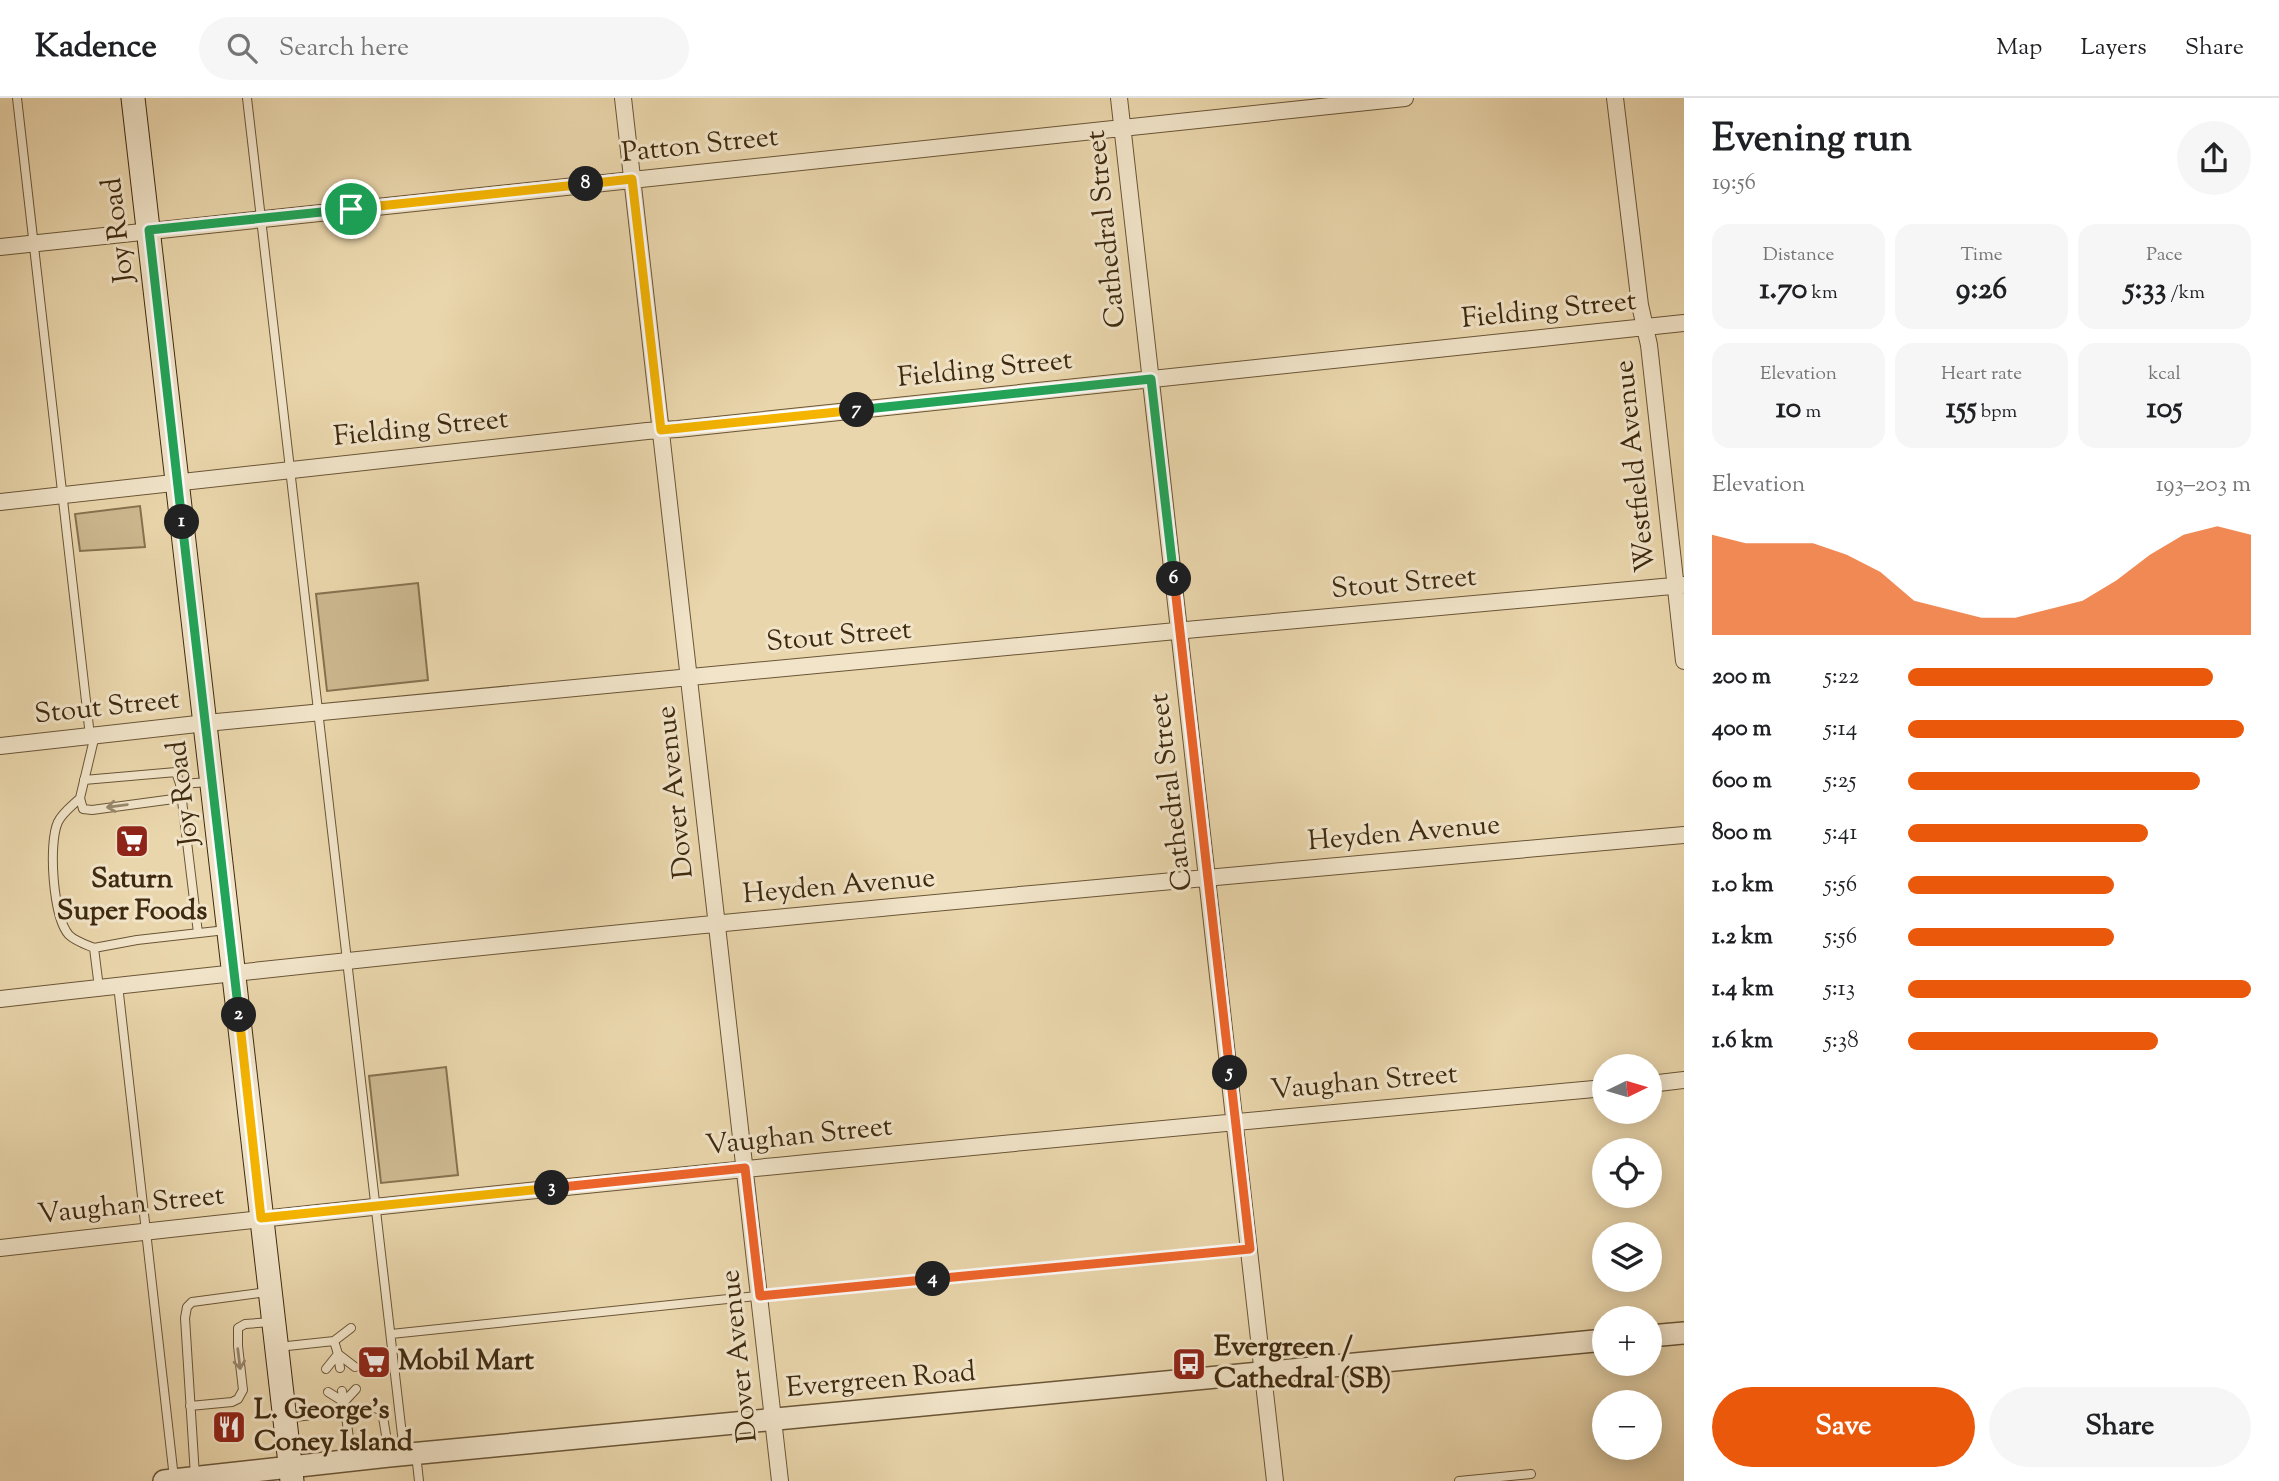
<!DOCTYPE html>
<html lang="en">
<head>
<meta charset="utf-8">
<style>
	:root { --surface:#fff; --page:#f6f6f6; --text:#202124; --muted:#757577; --line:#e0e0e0; --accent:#ea580c }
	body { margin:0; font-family:"Sorts Mill Goudy",serif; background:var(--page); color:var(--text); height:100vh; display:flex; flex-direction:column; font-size:26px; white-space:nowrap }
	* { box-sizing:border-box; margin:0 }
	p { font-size:23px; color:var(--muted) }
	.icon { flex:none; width:38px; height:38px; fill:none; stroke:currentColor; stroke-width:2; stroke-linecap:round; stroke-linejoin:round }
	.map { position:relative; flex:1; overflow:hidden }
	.details { display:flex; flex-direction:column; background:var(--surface); width:595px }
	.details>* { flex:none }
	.needle { width:46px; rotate:85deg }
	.controls { position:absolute; left:1592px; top:956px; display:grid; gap:14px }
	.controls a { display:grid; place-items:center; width:70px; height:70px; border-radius:50%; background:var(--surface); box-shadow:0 4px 18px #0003; font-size:35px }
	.pin { position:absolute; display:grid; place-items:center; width:60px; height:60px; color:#fff; margin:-30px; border:4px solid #fff; border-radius:50%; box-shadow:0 2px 7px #0007 }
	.km { position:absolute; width:35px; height:35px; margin:-18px; border-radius:50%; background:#222; color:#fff; font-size:19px; line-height:35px; text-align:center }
	.round { display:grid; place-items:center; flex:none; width:74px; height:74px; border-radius:37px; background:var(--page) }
	.head { display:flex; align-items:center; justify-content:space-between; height:119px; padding:0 28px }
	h1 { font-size:38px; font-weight:700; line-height:52px }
	.figures { display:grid; grid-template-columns:repeat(3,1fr); gap:10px; height:119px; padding:7px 28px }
	.figures div { display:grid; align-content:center; border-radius:18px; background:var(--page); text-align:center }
	.figures b { font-size:30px; font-weight:700 }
	.figures small { font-size:19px; font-weight:400 }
	.figures p { font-size:19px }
	.chart { height:196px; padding:14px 28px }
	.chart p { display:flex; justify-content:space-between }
	.chart svg { width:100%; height:126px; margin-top:7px; fill:var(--accent); opacity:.7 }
	.cta { display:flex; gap:14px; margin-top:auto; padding:14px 28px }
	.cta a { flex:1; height:80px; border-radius:42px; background:var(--accent); color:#fff; font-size:28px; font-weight:700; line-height:80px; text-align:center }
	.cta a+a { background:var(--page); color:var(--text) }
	ul { padding:0 28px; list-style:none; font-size:23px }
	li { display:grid; grid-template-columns:112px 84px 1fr; align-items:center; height:52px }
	li i { height:18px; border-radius:9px; background:var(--accent) }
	header { display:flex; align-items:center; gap:42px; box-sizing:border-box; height:98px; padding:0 35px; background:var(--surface); border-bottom:2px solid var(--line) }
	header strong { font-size:33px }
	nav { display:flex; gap:38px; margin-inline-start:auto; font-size:24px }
	.search { width:490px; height:63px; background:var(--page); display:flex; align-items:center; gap:18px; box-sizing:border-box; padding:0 24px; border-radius:38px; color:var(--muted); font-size:26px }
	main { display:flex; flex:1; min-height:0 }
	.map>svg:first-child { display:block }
	.green { fill:#cdb991; stroke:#867250; stroke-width:2 }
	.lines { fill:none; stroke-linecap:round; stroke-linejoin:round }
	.service-casing { stroke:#6a5536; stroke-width:10 }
	.minor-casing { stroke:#6a5536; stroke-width:18 }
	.tertiary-casing { stroke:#6a5536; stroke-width:24 }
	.secondary-casing { stroke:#3f2a0f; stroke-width:25 }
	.service { stroke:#f1e4c9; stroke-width:8 }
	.minor { stroke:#f1e4c9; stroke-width:16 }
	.tertiary { stroke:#f1e4c9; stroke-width:21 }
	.secondary { stroke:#f1e4c9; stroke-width:23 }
	.oneway { stroke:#98876c }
	.split-1-casing { stroke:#fff; stroke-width:14 }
	.split-2-casing { stroke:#fff; stroke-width:14 }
	.split-3-casing { stroke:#fff; stroke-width:14 }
	.split-4-casing { stroke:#fff; stroke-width:14 }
	.split-5-casing { stroke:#fff; stroke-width:14 }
	.split-6-casing { stroke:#fff; stroke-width:14 }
	.split-7-casing { stroke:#fff; stroke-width:14 }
	.split-8-casing { stroke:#fff; stroke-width:14 }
	.split-9-casing { stroke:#fff; stroke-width:14 }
	.split-1 { stroke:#22a559; stroke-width:9 }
	.split-2 { stroke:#22a559; stroke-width:9 }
	.split-3 { stroke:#f5b400; stroke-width:9 }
	.split-4 { stroke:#f0652b; stroke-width:9 }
	.split-5 { stroke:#f0652b; stroke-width:9 }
	.split-6 { stroke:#f0652b; stroke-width:9 }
	.split-7 { stroke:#22a559; stroke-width:9 }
	.split-8 { stroke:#f5b400; stroke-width:9 }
	.split-9 { stroke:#f5b400; stroke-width:9 }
	.labels { text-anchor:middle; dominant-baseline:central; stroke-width:6; stroke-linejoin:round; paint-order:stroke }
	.street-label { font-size:28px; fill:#3f2a0f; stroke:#f1e4c9 }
	.poi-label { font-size:28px; font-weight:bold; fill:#3f2a0f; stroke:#f1e4c9; text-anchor:start }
</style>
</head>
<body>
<header>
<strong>Kadence</strong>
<div class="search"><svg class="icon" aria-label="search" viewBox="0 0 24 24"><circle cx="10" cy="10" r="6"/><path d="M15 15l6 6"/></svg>Search here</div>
<nav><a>Map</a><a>Layers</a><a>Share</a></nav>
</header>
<main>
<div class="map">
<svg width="1684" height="1383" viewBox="0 0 1684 1383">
	<rect width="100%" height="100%" fill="#ead6ac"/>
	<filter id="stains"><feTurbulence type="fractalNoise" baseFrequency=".00286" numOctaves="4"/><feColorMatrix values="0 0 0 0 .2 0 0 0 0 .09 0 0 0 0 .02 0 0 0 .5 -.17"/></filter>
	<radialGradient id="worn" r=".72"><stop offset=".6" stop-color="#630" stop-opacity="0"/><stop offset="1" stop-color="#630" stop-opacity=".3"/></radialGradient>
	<path class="green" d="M140,408L145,449L80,453L75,416Z
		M418,485L428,582L327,593L316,496Z
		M446,969L458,1077L381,1085L369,978Z"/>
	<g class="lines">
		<g class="service-casing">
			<path id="service" d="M17,0L90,638
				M247,0L404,1354
				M95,637L80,700L83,711L92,712L181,700
				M84,682L176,674L180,686L198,835
				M180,686L210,684
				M80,700C73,707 62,715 58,724C48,745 53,820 69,837C75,843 87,847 94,850L99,890
				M94,850L137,842L226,832
				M118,887L174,1380
				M391,1236L776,1196L1249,1151
				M334,1243L351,1230
				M278,1249L334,1243L338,1256L355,1269
				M326,1271L338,1256L340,1270
				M342,1293L344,1304L356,1291
				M328,1294L344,1304L352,1362
				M190,1308L232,1304L238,1301L243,1292L238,1248V1230L245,1226L271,1224
				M286,1320L375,1310L382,1313L389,1355
				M416,1356L419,1383
				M195,1378L185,1220L187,1209L192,1204L267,1194
				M1459,1383L1531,1376"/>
		</g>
		<g class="minor-casing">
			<path id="minor" d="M623,0L780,1383
				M1119,0L1275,1383
				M1615,0L1640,207L1649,247L1684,563
				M0,149L1405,0
				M0,404L647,333L678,331L1684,225
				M0,648L206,625L1197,531L1684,487
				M0,901C560,837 1122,787 1684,737
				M1650,986L1684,982
				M0,1150C534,1089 1069,1039 1605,990"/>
		</g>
		<g class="tertiary-casing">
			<path id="tertiary" d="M1650,1238L1684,1235
				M164,1383L389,1358L1605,1242"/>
		</g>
		<g class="secondary-casing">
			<path id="secondary" d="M133,0L292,1383"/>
		</g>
		<use href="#service" class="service"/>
		<use href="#minor" class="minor"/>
		<use href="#tertiary" class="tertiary"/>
		<use href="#secondary" class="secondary"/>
	</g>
	<defs><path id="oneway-shaft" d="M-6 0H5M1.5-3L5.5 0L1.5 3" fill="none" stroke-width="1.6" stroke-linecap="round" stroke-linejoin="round" transform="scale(1.75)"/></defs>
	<g class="oneway">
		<use href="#oneway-shaft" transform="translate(117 708) rotate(172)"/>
		<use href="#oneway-shaft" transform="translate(239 1261) rotate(83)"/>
	</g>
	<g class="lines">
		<g class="split-1-casing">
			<path id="split-1" d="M182,424L149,132L351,111"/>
		</g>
		<g class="split-2-casing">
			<path id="split-2" d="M182,424L239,917"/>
		</g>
		<g class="split-3-casing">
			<path id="split-3" d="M239,917L261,1120L552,1090"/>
		</g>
		<g class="split-4-casing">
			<path id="split-4" d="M552,1090L745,1070L760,1198L933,1181"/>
		</g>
		<g class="split-5-casing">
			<path id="split-5" d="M933,1181L1250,1151L1230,975"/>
		</g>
		<g class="split-6-casing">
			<path id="split-6" d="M1174,481L1230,975"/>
		</g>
		<g class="split-7-casing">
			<path id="split-7" d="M857,312L1151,281L1174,481"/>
		</g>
		<g class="split-8-casing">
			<path id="split-8" d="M586,86L632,81L661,332L857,312"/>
		</g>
		<g class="split-9-casing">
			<path id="split-9" d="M351,111L586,86"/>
		</g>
		<use href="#split-1" class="split-1"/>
		<use href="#split-2" class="split-2"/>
		<use href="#split-3" class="split-3"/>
		<use href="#split-4" class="split-4"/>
		<use href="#split-5" class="split-5"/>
		<use href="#split-6" class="split-6"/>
		<use href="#split-7" class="split-7"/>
		<use href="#split-8" class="split-8"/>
		<use href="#split-9" class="split-9"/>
	</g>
	<defs>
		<g id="supermarket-square" transform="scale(1.75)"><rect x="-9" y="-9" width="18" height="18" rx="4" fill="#8f2418" stroke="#f1e4c9"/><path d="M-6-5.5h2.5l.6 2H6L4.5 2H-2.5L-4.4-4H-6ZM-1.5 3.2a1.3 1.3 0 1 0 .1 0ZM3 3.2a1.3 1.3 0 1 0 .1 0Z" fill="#fff"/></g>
		<g id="bus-square" transform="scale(1.75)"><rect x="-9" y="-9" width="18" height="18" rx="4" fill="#8f2418" stroke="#f1e4c9"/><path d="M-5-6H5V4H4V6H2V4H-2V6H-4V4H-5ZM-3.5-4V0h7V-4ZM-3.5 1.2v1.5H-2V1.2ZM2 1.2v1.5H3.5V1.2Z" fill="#fff"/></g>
		<g id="restaurant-square" transform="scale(1.75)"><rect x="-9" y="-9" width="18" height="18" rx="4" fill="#8f2418" stroke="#f1e4c9"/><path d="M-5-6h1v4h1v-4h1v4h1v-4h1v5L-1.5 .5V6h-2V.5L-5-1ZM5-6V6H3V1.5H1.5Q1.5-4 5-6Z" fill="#fff"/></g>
	</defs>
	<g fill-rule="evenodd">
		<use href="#supermarket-square" x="132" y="743"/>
		<use href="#supermarket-square" x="374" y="1264"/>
		<use href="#bus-square" x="1189" y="1266"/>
		<use href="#restaurant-square" x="229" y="1329"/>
	</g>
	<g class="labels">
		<g class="street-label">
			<text transform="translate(700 48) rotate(-6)">Patton Street</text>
			<text transform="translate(1107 131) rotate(-96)">Cathedral Street</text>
			<text transform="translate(119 132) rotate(-97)">Joy Road</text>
			<text transform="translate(1549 213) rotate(-6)">Fielding Street</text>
			<text transform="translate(985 272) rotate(-6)">Fielding Street</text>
			<text transform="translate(421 331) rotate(-6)">Fielding Street</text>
			<text transform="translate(1636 368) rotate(-96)">Westfield Avenue</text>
			<text transform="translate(1404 486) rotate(-5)">Stout Street</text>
			<text transform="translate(839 539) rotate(-5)">Stout Street</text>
			<text transform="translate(107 610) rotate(-6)">Stout Street</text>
			<text transform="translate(676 694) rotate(-96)">Dover Avenue</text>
			<text transform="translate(1172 694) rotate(-97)">Cathedral Street</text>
			<text transform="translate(184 695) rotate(-97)">Joy Road</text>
			<text transform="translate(1404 736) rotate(-5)">Heyden Avenue</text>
			<text transform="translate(839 789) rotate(-5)">Heyden Avenue</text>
			<text transform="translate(1364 985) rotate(-5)">Vaughan Street</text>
			<text transform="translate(799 1039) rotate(-6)">Vaughan Street</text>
			<text transform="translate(131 1108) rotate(-6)">Vaughan Street</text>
			<text transform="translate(740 1258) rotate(-96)">Dover Avenue</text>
			<text transform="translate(881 1283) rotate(-5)">Evergreen Road</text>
		</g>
		<g class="poi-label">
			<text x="132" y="782" text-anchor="middle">Saturn<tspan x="132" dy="32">Super Foods</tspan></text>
			<text x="1214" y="1250">Evergreen /<tspan x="1214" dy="32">Cathedral (SB)</tspan></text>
			<text x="398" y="1264">Mobil Mart</text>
			<text x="254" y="1313">L. George's<tspan x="254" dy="32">Coney Island</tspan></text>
		</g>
	</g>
	<rect width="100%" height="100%" filter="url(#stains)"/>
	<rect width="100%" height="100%" fill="url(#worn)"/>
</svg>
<div class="controls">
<a><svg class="needle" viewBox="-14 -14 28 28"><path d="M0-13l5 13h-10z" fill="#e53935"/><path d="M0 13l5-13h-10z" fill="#757577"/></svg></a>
<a><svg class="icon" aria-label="locate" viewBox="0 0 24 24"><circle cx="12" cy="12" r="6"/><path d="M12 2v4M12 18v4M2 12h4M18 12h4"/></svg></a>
<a><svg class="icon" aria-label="layers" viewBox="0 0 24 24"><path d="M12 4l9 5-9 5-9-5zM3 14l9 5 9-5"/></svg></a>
<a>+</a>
<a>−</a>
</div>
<div class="pin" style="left:351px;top:111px;background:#1e9e55"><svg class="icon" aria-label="arrive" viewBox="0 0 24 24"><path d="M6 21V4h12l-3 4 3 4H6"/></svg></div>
<b class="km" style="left:182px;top:424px">1</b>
<b class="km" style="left:239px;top:917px">2</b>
<b class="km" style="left:552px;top:1090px">3</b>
<b class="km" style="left:933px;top:1181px">4</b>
<b class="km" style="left:1230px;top:975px">5</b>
<b class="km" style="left:1174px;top:481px">6</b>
<b class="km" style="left:857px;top:312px">7</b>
<b class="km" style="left:586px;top:86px">8</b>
</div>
<section class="details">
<div class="head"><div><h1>Evening run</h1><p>19:56</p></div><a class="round"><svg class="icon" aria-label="share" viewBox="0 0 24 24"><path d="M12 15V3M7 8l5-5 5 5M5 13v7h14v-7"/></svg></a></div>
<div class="figures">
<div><p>Distance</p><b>1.70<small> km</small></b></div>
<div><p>Time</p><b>9:26</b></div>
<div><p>Pace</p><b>5:33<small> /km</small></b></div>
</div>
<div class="figures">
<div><p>Elevation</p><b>10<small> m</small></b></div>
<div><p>Heart rate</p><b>155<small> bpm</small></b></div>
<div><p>kcal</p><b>105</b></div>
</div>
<div class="chart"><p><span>Elevation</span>193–203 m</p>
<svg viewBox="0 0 160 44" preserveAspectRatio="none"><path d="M0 44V9L10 12L20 12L30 12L40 16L50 22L60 32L70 35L80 38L90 38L100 35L110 32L120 25L130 16L140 9L150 6L160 9V44z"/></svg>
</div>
<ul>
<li><b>200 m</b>5:22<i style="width:89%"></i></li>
<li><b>400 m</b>5:14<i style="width:98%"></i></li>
<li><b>600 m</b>5:25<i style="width:85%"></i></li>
<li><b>800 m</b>5:41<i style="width:70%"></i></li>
<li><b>1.0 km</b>5:56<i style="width:60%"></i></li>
<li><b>1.2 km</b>5:56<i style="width:60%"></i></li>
<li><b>1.4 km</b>5:13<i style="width:100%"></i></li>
<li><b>1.6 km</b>5:38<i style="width:73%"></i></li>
</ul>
<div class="cta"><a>Save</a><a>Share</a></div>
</section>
</main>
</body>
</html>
